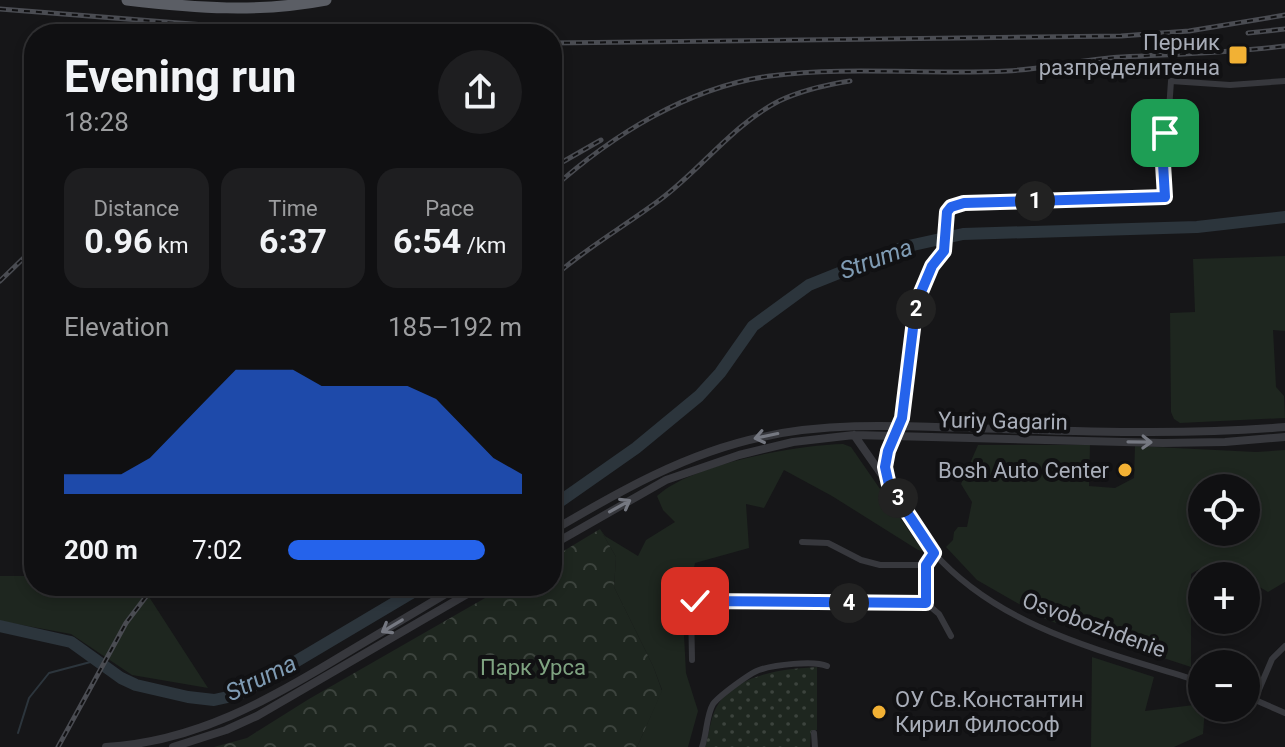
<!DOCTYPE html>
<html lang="en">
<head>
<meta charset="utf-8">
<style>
	:root { --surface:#101012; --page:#1e1e20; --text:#f1f3f6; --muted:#9c9d9f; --line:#303032; --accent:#2563eb }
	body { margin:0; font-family:Roboto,sans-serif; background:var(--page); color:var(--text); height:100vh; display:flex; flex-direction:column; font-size:30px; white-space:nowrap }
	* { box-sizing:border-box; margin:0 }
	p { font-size:26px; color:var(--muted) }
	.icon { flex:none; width:44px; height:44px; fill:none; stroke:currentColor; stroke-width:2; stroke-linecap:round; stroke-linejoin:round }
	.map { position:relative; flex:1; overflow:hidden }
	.details { position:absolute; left:24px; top:24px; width:538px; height:572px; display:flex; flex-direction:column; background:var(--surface); border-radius:32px; box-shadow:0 4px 12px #0003,0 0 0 2px var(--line) }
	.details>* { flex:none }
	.fabs { position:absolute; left:1188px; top:474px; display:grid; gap:16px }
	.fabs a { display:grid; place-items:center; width:72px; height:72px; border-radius:50%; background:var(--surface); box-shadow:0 4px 12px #0003,0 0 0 2px var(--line); font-size:40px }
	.pin { position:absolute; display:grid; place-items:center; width:68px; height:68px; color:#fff; margin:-34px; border-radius:16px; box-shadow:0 4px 12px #0006 }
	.km { position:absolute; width:40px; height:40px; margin:-20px; border-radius:50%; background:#222; color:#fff; font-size:22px; line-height:40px; text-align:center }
	.round { display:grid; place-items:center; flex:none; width:84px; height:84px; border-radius:42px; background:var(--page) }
	.headline { display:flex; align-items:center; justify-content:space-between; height:136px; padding:0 40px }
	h1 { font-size:44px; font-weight:700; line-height:60px }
	.stats { display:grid; grid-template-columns:repeat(3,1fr); gap:12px; height:136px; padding:8px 40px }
	.stats div { display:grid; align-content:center; border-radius:20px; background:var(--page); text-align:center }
	.stats b { font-size:34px; font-weight:700 }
	.stats small { font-size:22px; font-weight:400 }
	.stats p { font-size:22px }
	.chart { height:224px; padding:16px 40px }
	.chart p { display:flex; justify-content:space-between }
	.chart svg { width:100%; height:144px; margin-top:8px; fill:var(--accent); opacity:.7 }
	ul { padding:0 40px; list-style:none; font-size:26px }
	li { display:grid; grid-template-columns:128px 96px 1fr; align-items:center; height:60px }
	li i { height:20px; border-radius:10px; background:var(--accent) }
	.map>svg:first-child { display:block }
	.grass { fill:#1e261f; fill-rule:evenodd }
	.forest { fill:url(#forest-crowns) }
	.park { fill:url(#park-dots) }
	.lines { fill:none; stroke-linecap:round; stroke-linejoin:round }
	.stream { stroke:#2c353c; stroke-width:2 }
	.river { stroke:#2c353c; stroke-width:12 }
	.minor { stroke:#37383d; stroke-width:6 }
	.tertiary { stroke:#37383d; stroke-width:8 }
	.trunk { stroke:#5b5e65; stroke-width:11 }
	.rail-casing { stroke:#4a4c52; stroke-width:5 }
	.rail { stroke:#111113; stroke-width:2; stroke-dasharray:6; stroke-linecap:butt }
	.oneway { stroke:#757881 }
	.route-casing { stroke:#fff; stroke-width:16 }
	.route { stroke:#2563eb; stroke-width:10 }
	.poi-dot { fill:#f2b134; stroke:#111113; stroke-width:3 }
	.labels { text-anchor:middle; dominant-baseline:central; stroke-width:8; stroke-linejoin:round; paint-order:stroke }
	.poi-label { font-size:22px; fill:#a8adb8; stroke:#111113; text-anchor:end }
	.street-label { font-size:22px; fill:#a8adb8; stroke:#111113 }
	.park-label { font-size:22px; fill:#7fa381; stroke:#111113 }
	.water-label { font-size:24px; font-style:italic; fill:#7f9bb3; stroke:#111113 }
</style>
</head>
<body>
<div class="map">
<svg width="1285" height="747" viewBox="0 0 1285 747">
	<defs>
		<pattern id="forest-crowns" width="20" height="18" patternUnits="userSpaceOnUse" patternTransform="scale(2)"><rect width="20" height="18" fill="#1e261f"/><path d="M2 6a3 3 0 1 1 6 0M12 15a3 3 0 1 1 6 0" fill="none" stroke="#3c433d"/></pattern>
		<pattern id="park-dots" width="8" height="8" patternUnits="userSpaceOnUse" patternTransform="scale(2)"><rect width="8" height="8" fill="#1e261f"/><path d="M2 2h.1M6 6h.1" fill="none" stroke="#3c433d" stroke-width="1.8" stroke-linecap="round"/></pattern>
	</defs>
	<rect width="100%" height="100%" fill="#161618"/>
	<path class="grass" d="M1285,256V331L1273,330L1276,387L1284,396L1285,418L1180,423L1174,419L1171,412L1170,313L1195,312L1193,259Z
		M843,444L851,447L923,551L918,550L832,496L784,470L764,508L746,504L749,548L695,563L683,617L686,673L698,711L688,747H637L662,690L653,666L614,587L616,557L600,529L605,536L638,556L646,540L675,522L663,510L657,496C691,464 796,445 843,444Z
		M978,445H1090L1089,486L1115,488L1134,478L1135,446L1256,452L1285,450V582L1268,592L1246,579V576C1228,572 1209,560 1191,574V667L1047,620L977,580L946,547L953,540L954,532L958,527H967L972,502L961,484ZM1202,488H1246V532H1202Z
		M0,576H34V586H142L208,688L132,675L71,634L0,621Z
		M1092,657L1154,677L1145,711L1202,704V708H1205L1203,734L1174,747H1091Z"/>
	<path class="forest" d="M600,529L616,557L614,587L653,666L662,691L637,747H214L247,738L309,699L506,586H552V558Z"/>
	<path class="park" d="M817,667V730L811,731L810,747H705C709,735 710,721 715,710C732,674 783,669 817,667Z"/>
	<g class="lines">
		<path class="stream" d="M18,733L29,698L49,673L98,660"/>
		<path class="river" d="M552,507L636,448L699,396L720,373L753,326L809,285L904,247L963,234L1197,227L1285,217
			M0,626L71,642L121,678L136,685L188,697L214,700L237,695L268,678L423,586"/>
		<path class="minor" d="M802,542L828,543L861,560L880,565H926
			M926,603L939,614L951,636
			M692,660L691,606L695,601L926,603V565L934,553
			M1202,682C1107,652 1002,630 933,552C916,532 903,507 889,485L886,475V459L902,418L916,304L932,266L944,251L946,218L951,207L974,202L1165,197L1162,147L1169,110L1171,81L1230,85L1285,81
			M1246,696L1285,713
			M1255,699L1272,659L1285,646
			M814,733L815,747
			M702,747C707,734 706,716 713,704C719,696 750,673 759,670C773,665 814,660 827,666"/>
		<path class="tertiary" d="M854,435L889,485
			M552,531C618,492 686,453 762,437C829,422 900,426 968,428C1074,431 1180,436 1285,427
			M552,545L666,480L739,455L793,442L854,435L1163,443L1225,442L1285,437
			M106,747C195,742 269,700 343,655C382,632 421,609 459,586
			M173,747L226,730L257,716L481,586"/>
		<path class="trunk" d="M127,0C196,8 258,13 326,0"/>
		<g class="rail-casing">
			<path id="rail" d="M0,9L318,34
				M307,29L371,34
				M1248,33L1285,29
				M552,43L1121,36L1189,31L1285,15
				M552,168L601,140
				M552,189C612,135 689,87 770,76C848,66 929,75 1007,71C1046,69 1083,59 1122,57C1176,54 1230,53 1285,46
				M552,278C586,248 625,226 661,199C701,169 734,124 779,101C802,90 825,85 850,81
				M0,281L34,248
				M58,747L126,623L154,586"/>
		</g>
		<use href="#rail" class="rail"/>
	</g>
	<defs><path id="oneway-shaft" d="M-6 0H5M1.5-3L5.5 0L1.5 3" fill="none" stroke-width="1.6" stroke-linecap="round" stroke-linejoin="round" transform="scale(2)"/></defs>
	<g class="oneway">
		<use href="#oneway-shaft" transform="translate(766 436) rotate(168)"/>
		<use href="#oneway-shaft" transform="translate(1140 442) rotate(1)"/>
		<use href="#oneway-shaft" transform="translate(620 506) rotate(-29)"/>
		<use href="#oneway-shaft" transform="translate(392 626) rotate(149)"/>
	</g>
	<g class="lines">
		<g class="route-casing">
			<path id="route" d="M695,601L926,603V565L934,553L889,485L885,467L888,451L902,418L916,304L932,266L944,251L947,212L951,207L964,203L1165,197L1162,147L1165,133"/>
		</g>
		<use href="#route" class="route"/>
	</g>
	<g class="poi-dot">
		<rect x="1228" y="45" width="20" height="20" rx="4"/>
		<circle cx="1125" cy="470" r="8"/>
		<circle cx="879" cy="712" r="8"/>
	</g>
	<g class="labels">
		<g class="poi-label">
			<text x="1220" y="42">Перник<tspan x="1220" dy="25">разпределителна</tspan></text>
			<text x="1109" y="470">Bosh Auto Center</text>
			<text x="895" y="699" text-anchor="start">ОУ Св.Константин<tspan x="895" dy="25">Кирил Философ</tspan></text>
		</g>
		<g class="street-label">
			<text transform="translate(1003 421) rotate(1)">Yuriy Gagarin</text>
			<text transform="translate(1094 625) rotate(20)">Osvobozhdenie</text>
		</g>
		<g class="park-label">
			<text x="533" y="667">Парк Урса</text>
		</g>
		<g class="water-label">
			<text transform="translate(876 259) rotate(-20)">Struma</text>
			<text transform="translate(261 678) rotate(-26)">Struma</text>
		</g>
	</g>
</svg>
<div class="fabs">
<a><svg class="icon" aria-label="locate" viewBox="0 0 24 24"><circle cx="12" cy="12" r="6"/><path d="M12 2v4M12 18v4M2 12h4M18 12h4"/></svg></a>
<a>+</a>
<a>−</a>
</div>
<div class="pin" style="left:1165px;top:133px;background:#1e9e55"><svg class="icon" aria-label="arrive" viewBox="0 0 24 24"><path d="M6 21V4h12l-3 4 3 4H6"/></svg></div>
<div class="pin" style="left:695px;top:601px;background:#d93025"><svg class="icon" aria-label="check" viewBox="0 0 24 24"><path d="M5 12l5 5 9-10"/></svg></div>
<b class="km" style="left:1035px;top:201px">1</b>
<b class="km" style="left:916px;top:309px">2</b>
<b class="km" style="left:898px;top:498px">3</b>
<b class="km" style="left:849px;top:603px">4</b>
<section class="details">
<div class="headline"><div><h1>Evening run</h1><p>18:28</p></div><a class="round"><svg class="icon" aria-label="share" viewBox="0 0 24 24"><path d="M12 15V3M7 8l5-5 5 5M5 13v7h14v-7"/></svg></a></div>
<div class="stats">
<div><p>Distance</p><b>0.96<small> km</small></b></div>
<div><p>Time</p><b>6:37</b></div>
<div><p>Pace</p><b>6:54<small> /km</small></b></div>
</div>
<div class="chart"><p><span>Elevation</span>185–192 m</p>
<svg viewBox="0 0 160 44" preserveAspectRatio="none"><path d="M0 44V38L10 38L20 38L30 33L40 24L50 15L60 6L70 6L80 6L90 11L100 11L110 11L120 11L130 15L140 24L150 33L160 38V44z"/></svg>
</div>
<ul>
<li><b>200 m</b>7:02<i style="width:84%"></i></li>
</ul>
</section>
</div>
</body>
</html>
